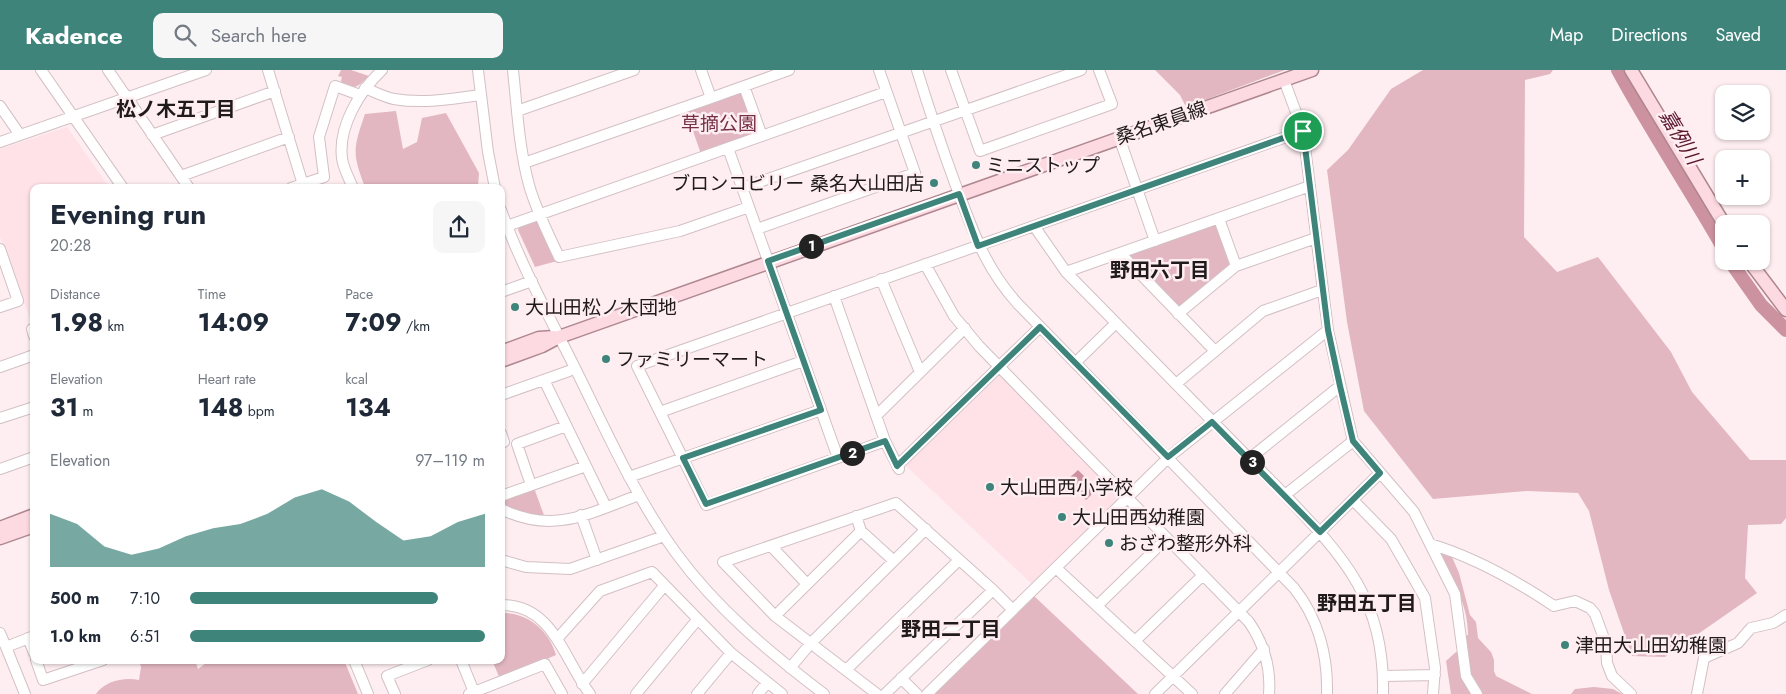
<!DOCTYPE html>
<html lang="en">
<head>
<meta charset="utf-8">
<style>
	:root { --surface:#fff; --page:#f6f6f7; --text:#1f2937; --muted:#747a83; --accent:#3e847a }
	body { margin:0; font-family:Jost,"Noto Sans JP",sans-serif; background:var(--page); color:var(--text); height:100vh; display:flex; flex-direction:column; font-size:19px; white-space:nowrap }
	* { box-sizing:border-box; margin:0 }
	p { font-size:16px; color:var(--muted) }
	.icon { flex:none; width:28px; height:28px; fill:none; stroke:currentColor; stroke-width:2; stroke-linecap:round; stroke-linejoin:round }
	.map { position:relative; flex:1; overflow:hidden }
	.details { position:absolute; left:30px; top:114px; width:475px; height:480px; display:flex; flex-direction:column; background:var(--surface); border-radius:10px; box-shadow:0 1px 4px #0004 }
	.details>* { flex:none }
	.fabs { position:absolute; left:1715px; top:15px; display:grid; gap:10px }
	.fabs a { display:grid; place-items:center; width:55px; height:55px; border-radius:10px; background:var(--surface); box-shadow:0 1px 4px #0004; font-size:25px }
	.pin { position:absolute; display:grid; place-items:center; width:42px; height:42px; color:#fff; margin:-21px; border:2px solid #fff; border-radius:50%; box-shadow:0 1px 5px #0007 }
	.km { position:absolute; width:25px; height:25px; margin:-12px; border-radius:50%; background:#222; color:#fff; font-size:14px; line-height:25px; text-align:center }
	.round { display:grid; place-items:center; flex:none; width:52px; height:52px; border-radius:10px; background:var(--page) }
	.headline { display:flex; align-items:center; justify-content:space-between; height:85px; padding:0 20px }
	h1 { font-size:28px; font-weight:700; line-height:38px }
	.figures { display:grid; grid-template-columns:repeat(3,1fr); gap:8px; height:85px; padding:5px 20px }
	.figures div { display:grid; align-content:center }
	.figures b { font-size:25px; font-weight:700 }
	.figures small { font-size:14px; font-weight:400 }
	.figures p { font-size:14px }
	.chart { height:140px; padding:10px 20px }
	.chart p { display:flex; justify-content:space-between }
	.chart svg { width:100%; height:90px; margin-top:5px; fill:var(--accent); opacity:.7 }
	ul { padding:0 20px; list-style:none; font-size:16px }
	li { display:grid; grid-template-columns:80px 60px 1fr; align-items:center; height:38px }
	li i { height:12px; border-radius:6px; background:var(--accent) }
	header { display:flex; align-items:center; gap:30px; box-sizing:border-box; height:70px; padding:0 25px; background:var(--accent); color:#fff }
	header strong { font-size:24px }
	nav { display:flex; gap:28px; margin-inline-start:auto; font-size:18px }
	.search { width:350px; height:45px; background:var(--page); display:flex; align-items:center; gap:12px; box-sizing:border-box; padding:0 18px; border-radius:10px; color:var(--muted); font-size:19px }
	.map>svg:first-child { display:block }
	.built { fill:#fee2e8 }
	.green { fill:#e2b7c1 }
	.water { fill:#cd92a0 }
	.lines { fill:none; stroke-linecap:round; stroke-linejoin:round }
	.river { stroke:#cd92a0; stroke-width:14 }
	.minor-casing { stroke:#d2c0c4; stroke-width:12 }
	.major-casing { stroke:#ae878f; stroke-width:15 }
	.minor { stroke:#fff; stroke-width:10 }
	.major { stroke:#fddae2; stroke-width:12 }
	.route-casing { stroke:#fff; stroke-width:10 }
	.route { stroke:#3e847a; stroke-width:6 }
	.poi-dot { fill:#3e847a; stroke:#feeef1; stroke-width:2 }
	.labels { text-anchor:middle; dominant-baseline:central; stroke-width:5; stroke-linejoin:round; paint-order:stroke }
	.park-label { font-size:19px; fill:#772f46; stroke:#feeef1 }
	.street-label { font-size:19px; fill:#201a1b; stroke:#feeef1 }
	.poi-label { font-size:19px; fill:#201a1b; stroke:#feeef1; text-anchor:start }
	.neighbourhood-label { font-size:20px; font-weight:bold; fill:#201a1b; stroke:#feeef1 }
	.water-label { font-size:20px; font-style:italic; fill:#59132d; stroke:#feeef1 }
</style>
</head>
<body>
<header>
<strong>Kadence</strong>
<div class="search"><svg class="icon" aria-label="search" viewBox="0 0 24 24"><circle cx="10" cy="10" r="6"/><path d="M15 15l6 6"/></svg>Search here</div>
<nav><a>Map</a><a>Directions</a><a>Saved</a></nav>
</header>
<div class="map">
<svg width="1786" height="624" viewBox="0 0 1786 624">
	<rect width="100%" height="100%" fill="#feeef1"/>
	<path class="built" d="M67,57L109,117L34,118V250L31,251L0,167V79Z
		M998,304H1001L1119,425V428L1032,514L905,395Z"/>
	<path class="green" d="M341,0H351L369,6C361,14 350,25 341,11L342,7L338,6Z
		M1155,0H1285L1186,37L1180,25Z
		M1423,0H1553L1550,4L1525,10L1524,167L1557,202L1598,187L1671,282L1692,322L1750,390H1786V448L1781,454L1748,455L1745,508L1757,523L1665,587L1632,586L1609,520L1589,441L1578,423L1527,421L1433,429L1364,341L1347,252L1327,100L1348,80L1391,19Z
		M739,22L742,23L757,62L701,84L686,41Z
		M396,41L403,79L417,72L422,48L446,43L479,103L478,117H365C352,83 353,79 365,44Z
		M535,150L538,151L557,191L535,197L518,160L519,156Z
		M1214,153L1218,155L1230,197L1180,238L1128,184Z
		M534,418L545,448L534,447L501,436V429Z
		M1438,483L1452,487L1459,503L1470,545L1476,552L1478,568L1491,582L1494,590V601L1496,606L1532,624H1481C1468,607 1467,586 1464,566L1468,565C1468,532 1452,511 1438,483Z
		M1034,526L1138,624H934Z
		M501,543C527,542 549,560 556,585L500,609L492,590H501Z
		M1456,582L1460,583L1473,624H1451L1446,591Z
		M139,590H195L198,599L210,590H344L358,624H96C105,611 124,607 139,610L141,597Z
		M1594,617L1613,619L1622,624H1571L1575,619Z"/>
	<path class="water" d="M1078,400L1097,419L1086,430L1067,410Z"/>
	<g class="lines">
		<path class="river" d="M1618,0C1651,61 1690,119 1724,179
			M1730,191L1761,235L1786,260"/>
		<g class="minor-casing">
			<path id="minor" d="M41,0L123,118
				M108,0L189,118
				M268,0L304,118
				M478,0L488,82L495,118
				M513,0C517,38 519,78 529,115C536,140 548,163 559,187L680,161L749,137
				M917,0C929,39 942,78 956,116C973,161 985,198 1018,234L1294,518C1318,548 1328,586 1327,624
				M951,0L980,81L1112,34L1099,0
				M1284,10L1303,61L1328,260L1353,371L1414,442L1455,524L1466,606L1477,624
				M744,16L762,66
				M365,18C375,22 384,27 394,29C422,34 453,29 480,25
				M711,28L789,0
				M0,36L20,65
				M517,41L634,0
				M152,65L275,21
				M1119,67L1155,171
				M0,72L206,0
				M728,78L838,388
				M524,93L711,28L701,0
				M181,106L289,67
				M291,118L324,107L319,67L335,16L360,25
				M353,118C349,108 343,98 342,88C338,56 360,21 382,0
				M742,118L1081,0
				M501,140C520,193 548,244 573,294C605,358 634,425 676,483C717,539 769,582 824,624
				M1219,149L1236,196
				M507,156L886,22
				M1034,156L1066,202L1285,425L1353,371
				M757,159L915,103L879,0
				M0,179L18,231L0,237
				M1120,183L1215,281
				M925,194L954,246L979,276L1249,552C1264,574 1271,598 1269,624
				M1066,202L1310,116
				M881,209L920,302
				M501,222L532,211
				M834,226L885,371L899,399
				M1178,244L1236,196L1316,168
				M32,259L34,266
				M1075,293L1116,253
				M0,297L34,285
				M544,310L606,437
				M1176,314L1263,241L1322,220
				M501,325L569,301
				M660,342L803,291
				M876,346L965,258
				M0,348L34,337
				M501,363L504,372L501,373
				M885,371L706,435L637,296L1303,61
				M1249,389L1340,316
				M897,396L1040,257
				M0,399L34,387
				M629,407L821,340
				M531,415L517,374L566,356
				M1285,425C1345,488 1385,531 1383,624
				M501,426L586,396
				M1353,430L1391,469L1425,528L1435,598L1433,624
				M501,439C554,465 589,443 639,425
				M581,445L597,490
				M856,446L861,461L894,491
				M1430,474C1474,487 1515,510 1554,536L1575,531L1590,538L1595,544L1606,574L1607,593L1612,606L1631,624
				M771,476L807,514
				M501,490L526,497L570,499L664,466
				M1056,498L1192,624
				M993,520L1013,540
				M501,535C553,534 564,590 590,624
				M1097,536L1167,468
				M775,546L861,461
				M0,563L6,577L34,566
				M28,568L34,583
				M557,569L600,521L652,502L731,583L782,624
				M1135,571L1203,505
				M6,577L25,624
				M36,590L43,610L103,590
				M354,590L368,624
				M461,590L474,622
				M790,598L811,573L926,459
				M846,600L959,490
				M1384,606L1435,605
				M901,608L917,624
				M582,614L664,516
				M395,624L387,606L428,590
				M469,624L545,594L562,624
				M636,624L697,550
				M697,624L731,583
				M758,624L767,613
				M877,624L775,546L723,492L896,433L993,520L885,624
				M927,624L1169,387L1328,260
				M1155,624L1380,403
				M1225,624L1264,579
				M1697,624L1704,588L1738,573L1751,558L1773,553L1786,545"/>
		</g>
		<g class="major-casing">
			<path id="major" d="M1631,0L1724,154
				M1749,191L1786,240
				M501,282L539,268L554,267
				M501,291L542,276L559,267L1312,0
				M0,458L34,445
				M0,468L34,456"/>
		</g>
		<use href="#minor" class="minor"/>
		<use href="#major" class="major"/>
	</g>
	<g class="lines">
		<g class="route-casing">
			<path id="route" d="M1303,61L1328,260L1340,316L1353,371L1380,403L1320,462L1212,352L1168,387L1040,257L897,396L885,371L706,434L683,388L821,340L768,191L959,124L978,176Z"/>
		</g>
		<use href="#route" class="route"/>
	</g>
	<g class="poi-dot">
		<circle cx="976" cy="95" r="5"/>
		<circle cx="934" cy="113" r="5"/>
		<circle cx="515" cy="237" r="5"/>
		<circle cx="606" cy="289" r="5"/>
		<circle cx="990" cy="417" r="5"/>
		<circle cx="1062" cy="447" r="5"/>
		<circle cx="1109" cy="473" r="5"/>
		<circle cx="1565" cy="575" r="5"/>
	</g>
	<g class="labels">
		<g class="park-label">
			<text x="719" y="53">草摘公園</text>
		</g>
		<g class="street-label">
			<text transform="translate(1161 53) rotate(-19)">桑名東員線</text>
		</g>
		<g class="poi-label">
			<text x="986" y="95">ミニストップ</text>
			<text x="924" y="113" text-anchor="end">ブロンコビリー 桑名大山田店</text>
			<text x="525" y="237">大山田松ノ木団地</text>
			<text x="616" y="289">ファミリーマート</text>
			<text x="1000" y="417">大山田西小学校</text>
			<text x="1072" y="447">大山田西幼稚園</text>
			<text x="1119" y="473">おざわ整形外科</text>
			<text x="1575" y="575">津田大山田幼稚園</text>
		</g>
		<g class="neighbourhood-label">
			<text x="176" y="39">松ノ木五丁目</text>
			<text x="1160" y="200">野田六丁目</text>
			<text x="1367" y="533">野田五丁目</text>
			<text x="951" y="559">野田二丁目</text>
		</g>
		<g class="water-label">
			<text transform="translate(1680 67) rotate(59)">嘉例川</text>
		</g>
	</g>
</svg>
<div class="fabs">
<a><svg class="icon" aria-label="layers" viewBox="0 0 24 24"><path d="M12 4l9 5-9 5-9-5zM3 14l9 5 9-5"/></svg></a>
<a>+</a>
<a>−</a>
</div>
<div class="pin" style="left:1303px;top:61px;background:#1e9e55"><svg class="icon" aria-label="arrive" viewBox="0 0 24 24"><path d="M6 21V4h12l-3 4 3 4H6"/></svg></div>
<b class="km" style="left:811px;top:176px">1</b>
<b class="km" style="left:852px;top:383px">2</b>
<b class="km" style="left:1252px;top:392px">3</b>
<section class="details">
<div class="headline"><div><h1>Evening run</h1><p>20:28</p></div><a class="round"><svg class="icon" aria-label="share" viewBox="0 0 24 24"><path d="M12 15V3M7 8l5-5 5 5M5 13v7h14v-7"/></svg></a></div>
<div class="figures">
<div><p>Distance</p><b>1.98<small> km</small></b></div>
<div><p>Time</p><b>14:09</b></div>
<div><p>Pace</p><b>7:09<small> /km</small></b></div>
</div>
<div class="figures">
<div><p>Elevation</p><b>31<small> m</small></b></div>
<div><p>Heart rate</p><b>148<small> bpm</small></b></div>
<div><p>kcal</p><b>134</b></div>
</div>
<div class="chart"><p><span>Elevation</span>97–119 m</p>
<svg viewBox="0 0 160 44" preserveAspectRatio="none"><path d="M0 44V18L10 23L20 34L30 38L40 35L50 29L60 25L70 23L80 18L90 10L100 6L110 12L120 22L130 31L140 29L150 22L160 18V44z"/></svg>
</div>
<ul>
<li><b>500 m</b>7:10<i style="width:84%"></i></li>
<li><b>1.0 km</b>6:51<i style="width:100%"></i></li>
</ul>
</section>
</div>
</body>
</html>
